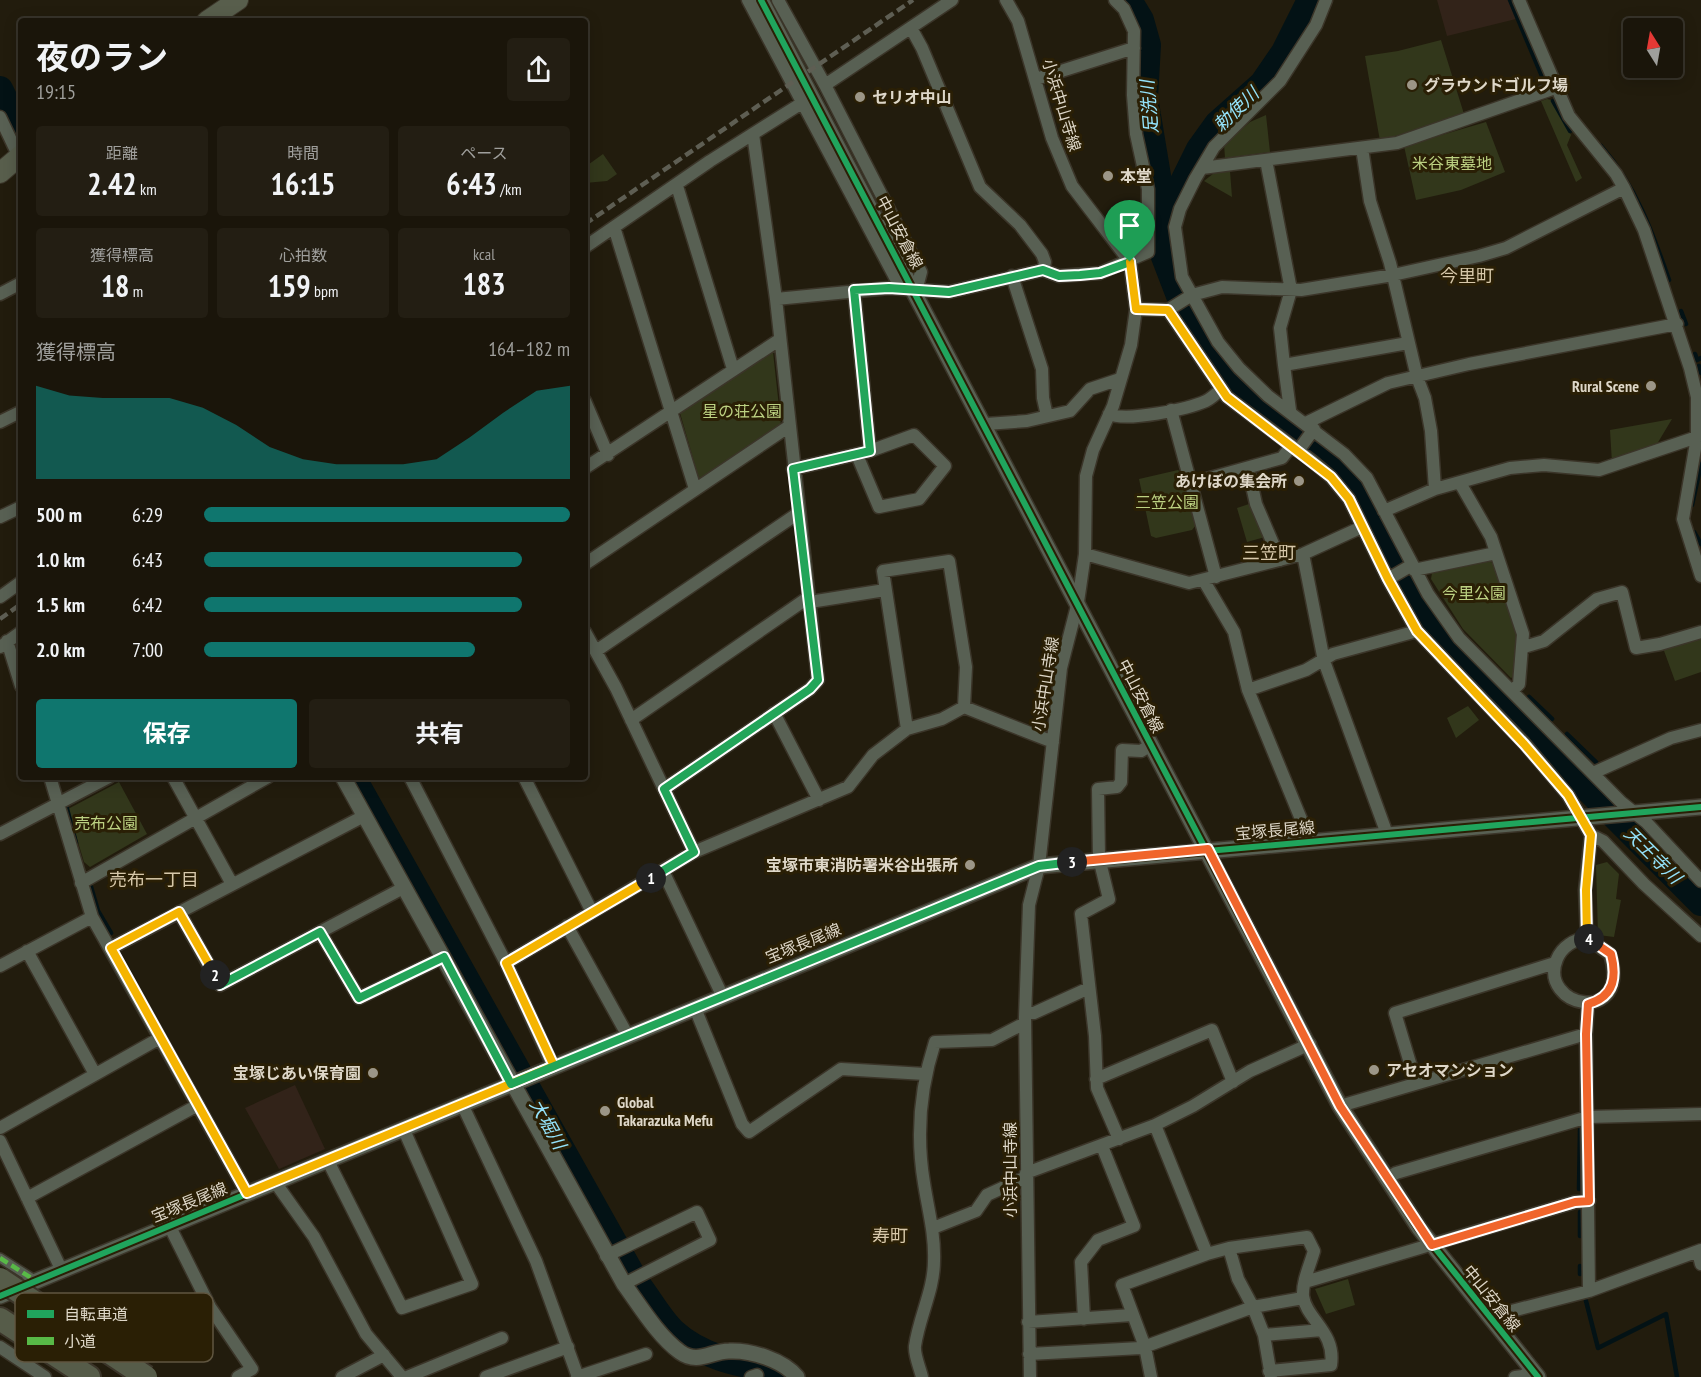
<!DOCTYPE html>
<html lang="ja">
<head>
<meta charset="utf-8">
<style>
	:root { --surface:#1a150a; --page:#231e13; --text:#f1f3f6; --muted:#9f9f9c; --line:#38342b; --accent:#0f766e }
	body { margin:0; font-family:"PT Sans Narrow","Noto Sans JP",sans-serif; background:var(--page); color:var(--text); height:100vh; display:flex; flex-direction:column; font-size:22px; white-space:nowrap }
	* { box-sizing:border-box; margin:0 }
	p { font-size:20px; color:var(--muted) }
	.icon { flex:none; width:33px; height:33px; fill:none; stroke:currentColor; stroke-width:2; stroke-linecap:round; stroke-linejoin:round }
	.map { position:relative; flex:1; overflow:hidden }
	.side { position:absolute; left:18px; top:18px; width:570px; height:762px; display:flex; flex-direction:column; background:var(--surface); border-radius:6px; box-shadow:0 3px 15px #0003,0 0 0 2px var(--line) }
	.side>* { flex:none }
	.needle { width:39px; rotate:349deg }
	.controls { position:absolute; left:1623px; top:18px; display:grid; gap:12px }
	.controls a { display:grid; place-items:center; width:60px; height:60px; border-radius:6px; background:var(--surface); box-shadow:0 3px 15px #0003,0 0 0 2px var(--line); font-size:30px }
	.pin { position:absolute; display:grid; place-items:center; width:51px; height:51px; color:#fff; margin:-62px -26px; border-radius:50% 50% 50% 0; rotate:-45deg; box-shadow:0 0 6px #0007 }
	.pin .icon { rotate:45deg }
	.km { position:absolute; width:30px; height:30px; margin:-15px; border-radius:50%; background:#222; color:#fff; font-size:16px; line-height:30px; text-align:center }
	.round { display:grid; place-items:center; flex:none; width:63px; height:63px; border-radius:6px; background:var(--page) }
	.head { display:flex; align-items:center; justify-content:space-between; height:102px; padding:0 18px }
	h1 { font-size:33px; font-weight:700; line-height:45px }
	.stats { display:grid; grid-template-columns:repeat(3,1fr); gap:9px; height:102px; padding:6px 18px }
	.stats div { display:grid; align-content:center; border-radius:6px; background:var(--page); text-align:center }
	.stats b { font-size:30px; font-weight:700 }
	.stats small { font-size:16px; font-weight:400 }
	.stats p { font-size:16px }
	.chart { height:168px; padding:12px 18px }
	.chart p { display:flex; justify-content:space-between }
	.chart svg { width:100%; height:108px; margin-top:6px; fill:var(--accent); opacity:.7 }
	.action { display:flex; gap:12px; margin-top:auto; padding:12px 18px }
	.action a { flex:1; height:69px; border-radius:6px; background:var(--accent); color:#fff; font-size:24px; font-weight:700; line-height:69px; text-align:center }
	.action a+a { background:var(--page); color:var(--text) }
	ul { padding:0 18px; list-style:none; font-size:20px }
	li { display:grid; grid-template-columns:96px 72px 1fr; align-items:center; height:45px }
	li i { height:15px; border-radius:8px; background:var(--accent) }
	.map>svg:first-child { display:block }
	.commercial { fill:#322319 }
	.green { fill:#32371b }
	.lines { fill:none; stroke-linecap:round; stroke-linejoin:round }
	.stream { stroke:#031215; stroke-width:4.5 }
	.river { stroke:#031215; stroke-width:26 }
	.pedestrian-casing { stroke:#3b3529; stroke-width:12 }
	.minor-casing { stroke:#3b3529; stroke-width:15 }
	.tertiary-casing { stroke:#3b3529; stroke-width:18 }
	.trunk-casing { stroke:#3b3529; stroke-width:22 }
	.motorway-casing { stroke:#3b3529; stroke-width:26 }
	.pedestrian { stroke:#586053; stroke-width:9 }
	.minor { stroke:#586053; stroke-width:12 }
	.tertiary { stroke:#586053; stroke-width:15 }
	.trunk { stroke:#585e4c; stroke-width:20 }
	.motorway { stroke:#565c49; stroke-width:22 }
	.rail { stroke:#5e5e53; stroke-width:4.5; stroke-dasharray:9 4.5; stroke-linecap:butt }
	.motorway-bridge-casing { stroke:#3b3529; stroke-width:26; stroke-linecap:butt }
	.motorway-bridge { stroke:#565c49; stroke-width:22 }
	.quiet { stroke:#58b947; stroke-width:4.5; stroke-dasharray:9 4.5; stroke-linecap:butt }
	.cycleway-casing { stroke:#2a1f05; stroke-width:10 }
	.cycleway { stroke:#20a55d; stroke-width:6 }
	.split-1-casing { stroke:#fff; stroke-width:12 }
	.split-2-casing { stroke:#fff; stroke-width:12 }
	.split-3-casing { stroke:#fff; stroke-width:12 }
	.split-4-casing { stroke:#fff; stroke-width:12 }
	.split-5-casing { stroke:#fff; stroke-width:12 }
	.split-1 { stroke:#22a559; stroke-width:8 }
	.split-2 { stroke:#f5b400; stroke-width:8 }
	.split-3 { stroke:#22a559; stroke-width:8 }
	.split-4 { stroke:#f0652b; stroke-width:8 }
	.split-5 { stroke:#f5b400; stroke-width:8 }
	.poi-dot { fill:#9c9687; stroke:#2a1f05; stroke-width:2 }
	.labels { text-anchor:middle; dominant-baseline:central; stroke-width:6; stroke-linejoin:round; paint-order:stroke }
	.poi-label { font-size:16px; font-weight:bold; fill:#ded7c8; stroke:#2a1f05; text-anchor:start }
	.street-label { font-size:16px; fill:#ded7c8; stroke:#2a1f05 }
	.park-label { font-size:16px; fill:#bcd182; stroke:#2a1f05 }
	.water-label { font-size:18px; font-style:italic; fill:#94e3fb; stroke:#2a1f05 }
	.neighbourhood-label { font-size:18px; fill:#d7c8aa; stroke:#2a1f05 }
	.key { fill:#2a1f05; stroke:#605640; stroke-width:1.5 }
	.key-label { font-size:16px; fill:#ded7c8 }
</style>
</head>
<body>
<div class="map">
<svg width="1701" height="1377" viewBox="0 0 1701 1377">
	<rect width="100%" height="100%" fill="#221c0d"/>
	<path class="commercial" d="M1437,0H1508L1516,19L1447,36Z
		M295,1085L325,1149L279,1169L245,1108Z"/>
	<path class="green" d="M1441,40L1464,114L1380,141L1365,56L1398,51Z
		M1547,99L1551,100L1571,135L1567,145L1582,178L1576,182L1541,101Z
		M1266,115L1270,152L1225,158L1224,144L1250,122Z
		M1486,122L1505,172L1461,190L1416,200L1404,146Z
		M603,154L617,174L607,181L585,183V167Z
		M1230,171L1232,197L1204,181L1214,173Z
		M773,352L781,425L699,479L680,413Z
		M1672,419L1654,449L1612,463L1610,430Z
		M1178,470L1184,475L1196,525L1192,530L1156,538L1151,536L1139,479Z
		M1252,503L1265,537L1247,542L1237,508Z
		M1488,561L1493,563L1518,638L1516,676L1511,678L1463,629L1431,579L1432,573Z
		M1701,635V672L1675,681L1663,648Z
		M1468,706L1479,720L1456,738L1447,718Z
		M119,782L147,834L90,867L84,862L68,809Z
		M1607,862L1619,874L1616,899L1621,900L1614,937L1598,935L1596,865Z
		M1348,1279L1355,1305L1326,1314L1315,1289Z"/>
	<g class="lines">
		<path class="stream" d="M1510,0L1544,81
			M1553,101L1570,131
			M1601,146C1636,186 1652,231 1669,280
			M1681,311L1686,324
			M1695,354L1697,360L1701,358
			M1699,366L1701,373
			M1692,505L1701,464
			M1694,532L1701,544
			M1529,697L1552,719
			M1567,734L1596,762
			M66,805L76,843
			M91,887L98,911L111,933
			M1579,1189L1580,1130
			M1580,1212V1236
			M1580,1274V1266
			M1586,1301L1598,1348L1666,1314L1677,1377"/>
		<path class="river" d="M1129,0L1141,20L1148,45L1145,97L1165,218L1163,254L1186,314L1236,389L1336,467L1358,488L1410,592L1439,640L1701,903
			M0,89L18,125
			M1165,218L1199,149L1217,124L1262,84L1284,52L1310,0
			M353,777L637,1283C649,1298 660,1319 674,1332C701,1357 740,1364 775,1371L781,1377"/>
		<g class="pedestrian-casing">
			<path id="pedestrian" d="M0,1258L36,1281"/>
		</g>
		<g class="minor-casing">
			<path id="minor" d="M748,0L897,281L909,288
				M778,0L825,85L921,272L916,291
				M1006,0L1018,21L1052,138L1072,186L1130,262L1136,309L1131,345L1113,406L1093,450L1086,476L1085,554L1078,602L1061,668L1039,866L1029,905L1025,1017L1030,1377
				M1326,0L1316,25L1280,81L1214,147L1195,179L1180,209L1175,227L1182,277L1218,342L1239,368L1268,396L1344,454L1367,478L1428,594L1459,638L1621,802L1646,822L1701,881
				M911,28L922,48L980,187L1020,225L1042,254L1045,262L1043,270
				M1036,79L1134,48
				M825,85L952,0
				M0,117L19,157
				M1362,148L1370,201L1390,263L1417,377L1425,398L1431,431L1435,489
				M1266,160L1291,290L1280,328L1284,365
				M1202,168L1397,143L1555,88
				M677,186L733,369
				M614,227L695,489
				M585,247L710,161L802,103
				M1012,276L1042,369L1043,398L1047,416
				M0,294L21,283
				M776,299L889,288L949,292L1043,270L1059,276L1100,273L1148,252V189L1136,134L1133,95L1134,31L1124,9L1115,0
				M1136,309L1168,310L1192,295L1222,287L1301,290L1393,275L1479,256L1506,248L1624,188L1616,174L1569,116L1519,0
				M1168,310L1227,397L1312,461L1331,477L1349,499L1388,579L1417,631L1524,743L1568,795L1591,835L1603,841L1644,884L1701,936
				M585,401L608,455
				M1171,410L1216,577
				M1290,410L1284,365L1408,343
				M1109,414C1127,422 1188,409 1206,401C1212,398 1217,393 1221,389
				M0,422L20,412L21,415
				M1306,423L1388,383L1469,364L1677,324
				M986,424L1027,421L1070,411L1090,389L1120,379
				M1697,437L1683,519L1701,576
				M1298,451L1314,429
				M857,455L879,507L919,499L945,466L914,435L870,451
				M585,468L779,340
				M1248,468L1256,504L1280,560
				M793,469L870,451L854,290
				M1192,483L1282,458L1291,446
				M1460,483L1491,537L1523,634L1519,684L1512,691
				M1384,511L1435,489L1510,468L1544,465L1599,470L1697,437V397L1690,368L1644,230L1624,188
				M0,517L21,507
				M1085,554L1189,583L1303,554L1362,527
				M1303,554L1324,661L1387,834
				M585,564L788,427
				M1414,570L1496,553
				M1388,579L1412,565
				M1204,581L1234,632L1248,690L1310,841
				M0,597L21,582
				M810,602L885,590
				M585,632L616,688L694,852
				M7,641L21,686
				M0,647L21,632
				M1524,647L1544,641L1597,599L1622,592L1636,648L1660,644L1701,632
				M596,651L797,514
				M1248,690L1306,670L1333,654L1417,631
				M774,713L819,800
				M631,720L809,597
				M907,729L883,571L949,561L966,667L964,707
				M1593,773L1671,738L1701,730
				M50,777L92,917L247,1193
				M173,777L232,884
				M410,777L506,963L553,1066
				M524,777L592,912
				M664,789L810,689L818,680L776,299L753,134
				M0,834L109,777
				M663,871L722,995
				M81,883L268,777
				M179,912L220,985L405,887
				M567,926L628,1036
				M320,932L359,998L444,957
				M1587,938L1610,954C1632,1028 1537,1007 1557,959C1562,947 1574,939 1587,938Z
				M1587,938L1585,890L1591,835
				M111,948L364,816
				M27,951L95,1074
				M506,963L694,852L848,787L873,755L907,729L942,719L964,707L1053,742
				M0,966L92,917
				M1588,1004L1586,1034L1589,1291
				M695,1008L742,1124L749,1132L841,1069L925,1074
				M1025,1013H1034L1089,988
				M1096,1079L1212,1030L1233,1082
				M1416,1083L1395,1013L1555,963
				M462,1104L536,1261L578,1377
				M1340,1106L1586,1034
				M0,1128L160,1038
				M1119,1139L1097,1088L1095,1036L1081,914L1109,899L1099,858L1098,789L1117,787L1121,782L1122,750L1141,751L1151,745
				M0,1141L62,1271
				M328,1161L402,1308L472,1284L404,1130
				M1026,1173L1155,1125L1193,1106L1250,1071L1310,1044
				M1386,1179L1396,1173L1588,1117L1701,1114
				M275,1182L314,1237L366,1334L402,1377
				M27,1198L198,1105
				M169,1225L210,1307L252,1369L238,1377
				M933,1228L976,1211L987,1195L1026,1177
				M1698,1252L1701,1264
				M1207,1254L1229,1248L1307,1237L1314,1251C1310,1265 1302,1282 1303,1296C1306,1319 1336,1332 1331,1365L1269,1371
				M606,1256L697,1212L710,1240L624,1284
				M1305,1282L1575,1202L1589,1201
				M1303,1298L1253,1307L1264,1335L1322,1330
				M1084,1319L1081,1262L1098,1240L1134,1226L1102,1146
				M1494,1321L1504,1313L1589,1291L1701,1250
				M1028,1322L1132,1315
				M1264,1335L1271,1376
				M0,1347L45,1377
				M1029,1354L1141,1348L1253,1307L1238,1279L1229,1248
				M342,1377L384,1355
				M407,1377L502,1338
				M486,1377L568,1347
				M577,1377L646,1354
				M751,1377L757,1375
				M922,1377C920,1368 914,1355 915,1346C919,1317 934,1290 934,1261C935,1234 928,1209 924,1183C916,1135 920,1088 935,1042L992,1040L1025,1023
				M1151,1377L1145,1347L1122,1285L1207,1254L1155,1125
				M1515,1377L1523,1376L1532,1370"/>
		</g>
		<g class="tertiary-casing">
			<path id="tertiary" d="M761,0L1340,1106L1419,1228L1538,1377
				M343,777L624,1284C640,1306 658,1336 680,1352C698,1365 711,1351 729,1351C751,1350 783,1360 797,1377
				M0,1296L1039,866L1701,807"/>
		</g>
		<g class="trunk-casing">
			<path id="trunk" d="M207,21L238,0
				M0,173L21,155"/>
		</g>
		<g class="motorway-casing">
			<path id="motorway" d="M0,1319L89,1377"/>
		</g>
		<use href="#pedestrian" class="pedestrian"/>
		<use href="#minor" class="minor"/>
		<use href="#tertiary" class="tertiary"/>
		<use href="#trunk" class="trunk"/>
		<use href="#motorway" class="motorway"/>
		<path class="rail" d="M585,224L913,0
			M0,619L21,604"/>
		<g class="motorway-bridge-casing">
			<path id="motorway-bridge" d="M0,1279L146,1377"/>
		</g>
		<use href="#motorway-bridge" class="motorway-bridge"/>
		<path class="quiet" d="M0,1258L36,1281"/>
		<g class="cycleway-casing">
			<path id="cycleway" d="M761,0L1340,1106L1419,1228L1538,1377
				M0,1296L1039,866L1701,807"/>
		</g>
		<use href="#cycleway" class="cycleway"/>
	</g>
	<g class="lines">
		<g class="split-1-casing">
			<path id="split-1" d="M651,878L694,852L664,789L810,689L818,680L793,469L870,451L854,290L889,288L949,292L1043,270L1059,276L1080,275L1100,273L1130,262"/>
		</g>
		<g class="split-2-casing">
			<path id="split-2" d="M215,975L179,912L111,948L247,1193L554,1066L506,963L651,878"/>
		</g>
		<g class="split-3-casing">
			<path id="split-3" d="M215,975L220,985L320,932L359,998L444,957L511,1084L1039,866L1072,862"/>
		</g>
		<g class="split-4-casing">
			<path id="split-4" d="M1072,862L1208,849L1340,1106L1432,1245L1575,1202L1589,1201L1586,1034L1588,1004C1614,997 1617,977 1611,954L1589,939"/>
		</g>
		<g class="split-5-casing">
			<path id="split-5" d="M1130,262L1136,309L1168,310L1227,397L1331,477L1349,499L1388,579L1417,631L1524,744L1568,795L1591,835L1586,890L1587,938L1589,939"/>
		</g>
		<use href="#split-1" class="split-1"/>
		<use href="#split-2" class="split-2"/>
		<use href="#split-3" class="split-3"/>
		<use href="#split-4" class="split-4"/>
		<use href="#split-5" class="split-5"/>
	</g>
	<g class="poi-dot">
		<circle cx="1412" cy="85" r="6"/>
		<circle cx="860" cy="97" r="6"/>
		<circle cx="1108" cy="176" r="6"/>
		<circle cx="1651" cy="386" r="6"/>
		<circle cx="1299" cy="481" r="6"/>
		<circle cx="970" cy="865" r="6"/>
		<circle cx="1374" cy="1070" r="6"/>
		<circle cx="373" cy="1073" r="6"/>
		<circle cx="605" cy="1111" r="6"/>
	</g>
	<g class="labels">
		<g class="poi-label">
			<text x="1424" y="85">グラウンドゴルフ場</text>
			<text x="872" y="97">セリオ中山</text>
			<text x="1120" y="176">本堂</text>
			<text x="1639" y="386" text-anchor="end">Rural Scene</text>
			<text x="1287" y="481" text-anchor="end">あけぼの集会所</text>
			<text x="958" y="865" text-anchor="end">宝塚市東消防署米谷出張所</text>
			<text x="1386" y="1070">アセオマンション</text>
			<text x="361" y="1073" text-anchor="end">宝塚じあい保育園</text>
			<text x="617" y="1102">Global<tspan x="617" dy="18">Takarazuka Mefu</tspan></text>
		</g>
		<g class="street-label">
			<text transform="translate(1062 105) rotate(73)">小浜中山寺線</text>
			<text transform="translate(900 232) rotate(62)">中山安倉線</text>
			<text transform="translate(1045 684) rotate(-81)">小浜中山寺線</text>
			<text transform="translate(1141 696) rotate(63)">中山安倉線</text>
			<text transform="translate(1275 830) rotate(-5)">宝塚長尾線</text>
			<text transform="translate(803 943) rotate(-22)">宝塚長尾線</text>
			<text transform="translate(1010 1170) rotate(-90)">小浜中山寺線</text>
			<text transform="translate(189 1202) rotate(-22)">宝塚長尾線</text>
			<text transform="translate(1492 1298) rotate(51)">中山安倉線</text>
		</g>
		<g class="park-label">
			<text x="1452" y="163">米谷東墓地</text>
			<text x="742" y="411">星の荘公園</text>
			<text x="1167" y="502">三笠公園</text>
			<text x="1474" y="593">今里公園</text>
			<text x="106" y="823">売布公園</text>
		</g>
		<g class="water-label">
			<text transform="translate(1149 107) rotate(-95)">足洗川</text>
			<text transform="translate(1236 109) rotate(-44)">勅使川</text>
			<text transform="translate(1653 855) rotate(45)">天王寺川</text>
			<text transform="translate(548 1124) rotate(61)">大堀川</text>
		</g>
		<g class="neighbourhood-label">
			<text x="1467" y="275">今里町</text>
			<text x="1269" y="552">三笠町</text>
			<text x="154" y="879">売布一丁目</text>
			<text x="890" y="1235">寿町</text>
		</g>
	</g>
	<rect x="15" y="1293" width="198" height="69" rx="9" class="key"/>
	<rect x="27" y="1310" width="27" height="8" fill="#20a55d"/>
	<rect x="27" y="1337" width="27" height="8" fill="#58b947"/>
	<g class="key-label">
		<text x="64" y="1320">自転車道</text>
		<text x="64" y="1347">小道</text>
	</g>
</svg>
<div class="controls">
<a><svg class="needle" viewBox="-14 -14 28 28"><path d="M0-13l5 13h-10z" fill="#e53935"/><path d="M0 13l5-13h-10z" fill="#9f9f9c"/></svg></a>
</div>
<div class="pin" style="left:1130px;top:262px;background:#1e9e55"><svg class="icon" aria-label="arrive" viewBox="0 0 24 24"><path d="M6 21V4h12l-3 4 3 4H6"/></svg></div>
<b class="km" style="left:651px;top:878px">1</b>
<b class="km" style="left:215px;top:975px">2</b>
<b class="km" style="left:1072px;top:862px">3</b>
<b class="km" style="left:1589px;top:939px">4</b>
<section class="side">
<div class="head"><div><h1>夜のラン</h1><p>19:15</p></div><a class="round"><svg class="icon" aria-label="share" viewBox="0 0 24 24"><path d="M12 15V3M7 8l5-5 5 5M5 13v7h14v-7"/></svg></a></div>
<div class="stats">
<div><p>距離</p><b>2.42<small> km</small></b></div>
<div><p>時間</p><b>16:15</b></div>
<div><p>ペース</p><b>6:43<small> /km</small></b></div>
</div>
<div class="stats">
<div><p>獲得標高</p><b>18<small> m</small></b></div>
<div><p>心拍数</p><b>159<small> bpm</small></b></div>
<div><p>kcal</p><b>183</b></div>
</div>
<div class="chart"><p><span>獲得標高</span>164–182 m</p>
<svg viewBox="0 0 160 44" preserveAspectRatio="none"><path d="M0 44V6L10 10L20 11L30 11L40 11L50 15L60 22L70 31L80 36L90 38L100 38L110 38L120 36L130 27L140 17L150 8L160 6V44z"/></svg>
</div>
<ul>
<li><b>500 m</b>6:29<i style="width:100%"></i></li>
<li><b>1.0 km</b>6:43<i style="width:87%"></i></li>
<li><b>1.5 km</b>6:42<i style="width:87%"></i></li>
<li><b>2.0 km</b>7:00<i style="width:74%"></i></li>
</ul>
<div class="action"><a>保存</a><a>共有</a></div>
</section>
</div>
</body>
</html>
